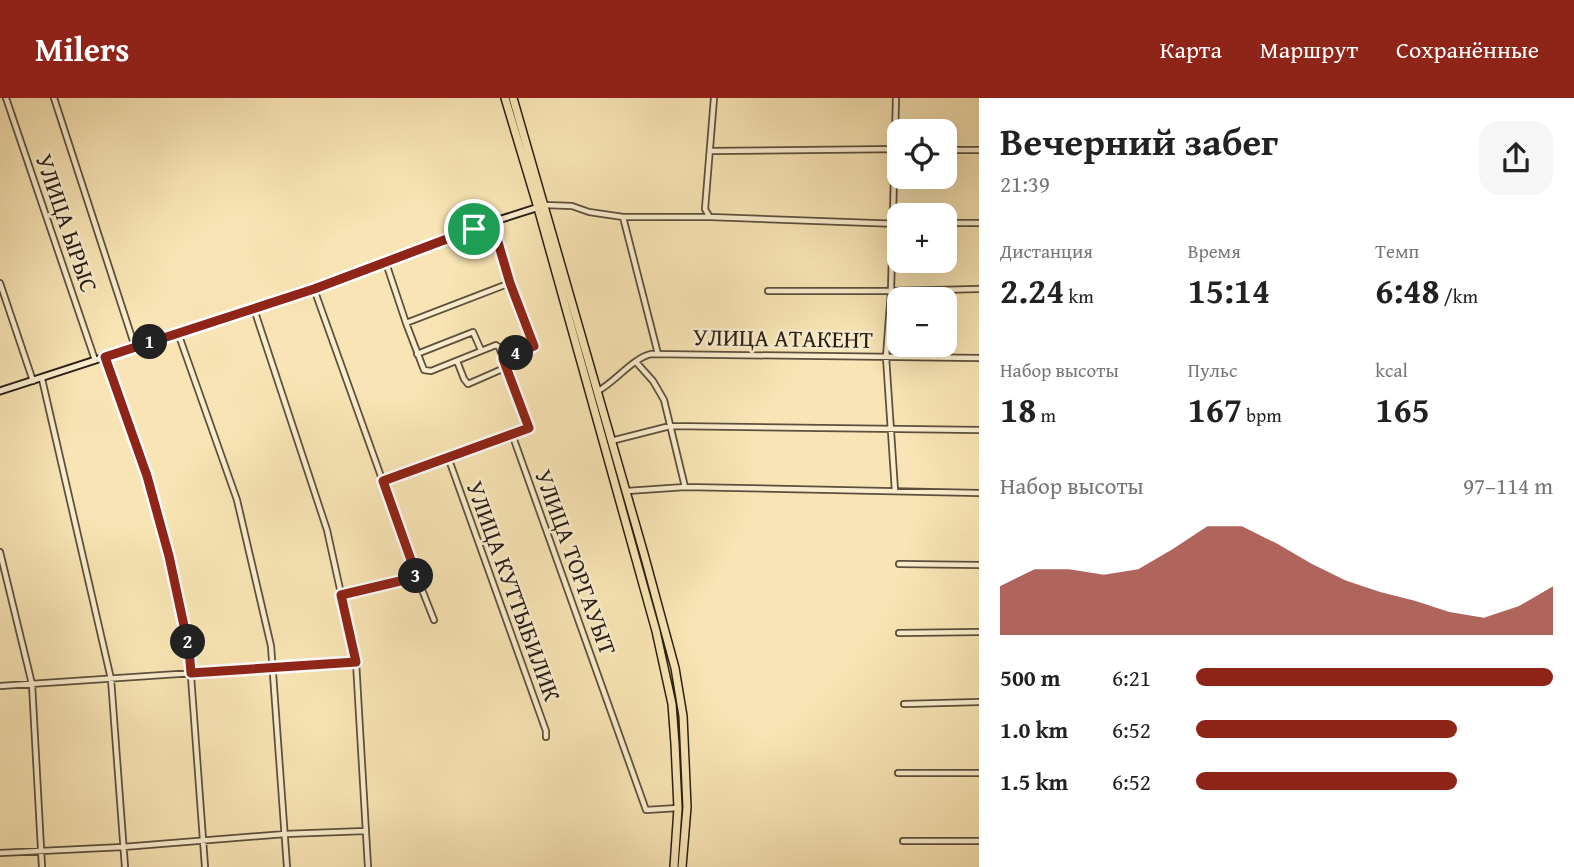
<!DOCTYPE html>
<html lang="ru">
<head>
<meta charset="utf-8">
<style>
	:root { --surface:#fff; --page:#f6f6f6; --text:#222; --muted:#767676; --accent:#8f2418 }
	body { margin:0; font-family:"Gentium Book Plus",serif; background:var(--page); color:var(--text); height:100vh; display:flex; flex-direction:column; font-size:26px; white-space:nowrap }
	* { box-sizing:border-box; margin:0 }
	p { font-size:23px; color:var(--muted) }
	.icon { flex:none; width:38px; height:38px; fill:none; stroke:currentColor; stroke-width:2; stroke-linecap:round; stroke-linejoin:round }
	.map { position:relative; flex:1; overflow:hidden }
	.sheet { display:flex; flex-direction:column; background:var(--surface); width:595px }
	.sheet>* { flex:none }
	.fabs { position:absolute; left:887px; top:21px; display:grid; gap:14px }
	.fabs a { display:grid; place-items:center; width:70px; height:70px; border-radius:14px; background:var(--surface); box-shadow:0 7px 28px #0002; font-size:35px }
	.pin { position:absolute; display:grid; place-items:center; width:60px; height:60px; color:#fff; margin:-30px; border:4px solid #fff; border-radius:50%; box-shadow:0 2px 7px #0007 }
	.km { position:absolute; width:35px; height:35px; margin:-18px; border-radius:50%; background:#222; color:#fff; font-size:19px; line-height:35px; text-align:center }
	.round { display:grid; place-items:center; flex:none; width:74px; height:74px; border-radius:21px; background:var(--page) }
	.headline { display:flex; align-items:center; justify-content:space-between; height:119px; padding:0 21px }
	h1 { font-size:38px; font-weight:700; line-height:52px }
	.metrics { display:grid; grid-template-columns:repeat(3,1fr); gap:10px; height:119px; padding:7px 21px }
	.metrics div { display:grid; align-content:center }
	.metrics b { font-size:35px; font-weight:700 }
	.metrics small { font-size:19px; font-weight:400 }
	.metrics p { font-size:19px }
	.chart { height:196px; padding:14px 21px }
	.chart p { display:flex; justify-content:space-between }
	.chart svg { width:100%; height:126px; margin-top:7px; fill:var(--accent); opacity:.7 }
	ul { padding:0 21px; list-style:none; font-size:23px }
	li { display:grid; grid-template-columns:112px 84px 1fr; align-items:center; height:52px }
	li i { height:18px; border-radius:9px; background:var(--accent) }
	header { display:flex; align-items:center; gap:42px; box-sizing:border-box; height:98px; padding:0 35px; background:var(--accent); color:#fff }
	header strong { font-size:33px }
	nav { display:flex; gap:38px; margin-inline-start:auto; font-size:24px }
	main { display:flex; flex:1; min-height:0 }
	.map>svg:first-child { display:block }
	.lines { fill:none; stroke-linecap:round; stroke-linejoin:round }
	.minor-casing { stroke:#5c503d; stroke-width:8 }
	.secondary-casing { stroke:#281e15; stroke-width:9 }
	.trunk-casing { stroke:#281e15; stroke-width:10 }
	.minor { stroke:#faedce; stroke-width:4.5 }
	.secondary { stroke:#faedce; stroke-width:5 }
	.trunk { stroke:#f8e4b4; stroke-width:7 }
	.route-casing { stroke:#fff; stroke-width:14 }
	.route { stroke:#8f2418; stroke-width:9 }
	.labels { text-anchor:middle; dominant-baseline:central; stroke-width:5; stroke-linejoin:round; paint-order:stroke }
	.street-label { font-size:24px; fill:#281e15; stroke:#faedce }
</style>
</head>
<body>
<header>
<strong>Milers</strong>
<nav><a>Карта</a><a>Маршрут</a><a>Сохранённые</a></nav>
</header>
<main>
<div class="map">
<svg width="979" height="769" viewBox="0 0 979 769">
	<rect width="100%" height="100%" fill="#f8e4b4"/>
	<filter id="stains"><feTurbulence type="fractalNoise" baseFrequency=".00286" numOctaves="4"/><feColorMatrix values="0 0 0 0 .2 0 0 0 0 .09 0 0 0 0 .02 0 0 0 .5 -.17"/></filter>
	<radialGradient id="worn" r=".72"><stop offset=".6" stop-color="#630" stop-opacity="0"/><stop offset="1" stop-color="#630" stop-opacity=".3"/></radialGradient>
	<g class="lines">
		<g class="minor-casing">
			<path id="minor" d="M6,0L95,262
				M54,0L135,249
				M945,52H979
				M710,53L900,51
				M545,107L572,108L589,114L623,119H710L900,126
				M709,118L705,111L714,0
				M623,119L658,256
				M492,124L510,185L534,248L503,261
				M945,125H979
				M386,165L406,225
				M0,185L33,283
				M314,191L417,479L434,522
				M768,193H891L896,0
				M254,211L327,432L356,564L368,769
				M178,235L237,402L271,548L287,769
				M417,256L473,234L481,252
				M105,259L147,378L169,458L189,551L205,769
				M457,263L464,281L468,286L507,269
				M636,264L653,283L664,302L685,389
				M42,281L111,581L125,769
				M598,293C615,284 633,260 651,256L979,260
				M512,336L646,712L678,710
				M611,343L670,328L979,332
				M448,359L546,633V639
				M383,383L529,330L499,249L496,247L431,273L424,272L406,225L510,185
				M627,393L685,389L979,395
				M895,393L886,259L891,193L979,191
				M0,454L32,586L42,769
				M899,466L979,467
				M341,497L417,479
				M899,535L979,534
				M0,588L356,564
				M904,606L979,604
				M898,675H979
				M903,743H979
				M0,755L123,749L285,736L365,733"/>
		</g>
		<g class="secondary-casing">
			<path id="secondary" d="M0,293L314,191L492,124L539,109"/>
		</g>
		<g class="trunk-casing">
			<path id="trunk" d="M505,0L538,110L656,533L672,606L675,646L678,710L674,769
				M513,0L644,456L675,570L683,618L687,709L682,769"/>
		</g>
		<use href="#minor" class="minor"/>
		<use href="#secondary" class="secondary"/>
		<use href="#trunk" class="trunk"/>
	</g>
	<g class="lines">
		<g class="route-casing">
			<path id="route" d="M492,124L510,185L534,248L503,261L529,330L383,383L417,479L341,497L356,564L191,575L189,551L169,458L147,378L105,259L314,191Z"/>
		</g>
		<use href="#route" class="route"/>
	</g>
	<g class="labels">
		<g class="street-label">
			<text transform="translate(67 125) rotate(71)">УЛИЦА ЫРЫС</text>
			<text transform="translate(783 240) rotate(1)">УЛИЦА АТАКЕНТ</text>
			<text transform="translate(576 464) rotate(70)">УЛИЦА ТОРГАУЫТ</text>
			<text transform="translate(514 493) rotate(70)">УЛИЦА КУТТЫБИЛИК</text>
		</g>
	</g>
	<rect width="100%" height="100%" filter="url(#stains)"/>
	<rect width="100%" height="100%" fill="url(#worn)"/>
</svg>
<div class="fabs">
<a><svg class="icon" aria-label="locate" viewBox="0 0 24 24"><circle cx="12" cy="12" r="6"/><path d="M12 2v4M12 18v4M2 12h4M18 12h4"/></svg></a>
<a>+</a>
<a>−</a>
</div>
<div class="pin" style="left:474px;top:131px;background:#1e9e55"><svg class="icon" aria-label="arrive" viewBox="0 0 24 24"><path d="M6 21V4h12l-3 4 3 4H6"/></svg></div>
<b class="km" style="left:150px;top:244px">1</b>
<b class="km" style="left:188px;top:544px">2</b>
<b class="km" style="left:416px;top:478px">3</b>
<b class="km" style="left:516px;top:255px">4</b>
</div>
<section class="sheet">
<div class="headline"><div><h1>Вечерний забег</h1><p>21:39</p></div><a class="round"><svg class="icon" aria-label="share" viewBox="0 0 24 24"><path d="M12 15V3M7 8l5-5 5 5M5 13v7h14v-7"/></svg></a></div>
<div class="metrics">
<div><p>Дистанция</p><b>2.24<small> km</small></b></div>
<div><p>Время</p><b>15:14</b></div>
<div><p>Темп</p><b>6:48<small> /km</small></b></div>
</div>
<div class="metrics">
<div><p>Набор высоты</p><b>18<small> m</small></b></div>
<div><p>Пульс</p><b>167<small> bpm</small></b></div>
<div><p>kcal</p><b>165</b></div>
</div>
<div class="chart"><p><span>Набор высоты</span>97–114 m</p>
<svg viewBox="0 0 160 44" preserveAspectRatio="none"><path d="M0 44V27L10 21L20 21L30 23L40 21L50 14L60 6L70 6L80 12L90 19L100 25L110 29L120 32L130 36L140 38L150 34L160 27V44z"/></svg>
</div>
<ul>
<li><b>500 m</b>6:21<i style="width:100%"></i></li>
<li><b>1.0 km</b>6:52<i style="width:73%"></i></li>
<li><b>1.5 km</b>6:52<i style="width:73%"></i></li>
</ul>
</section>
</main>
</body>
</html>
